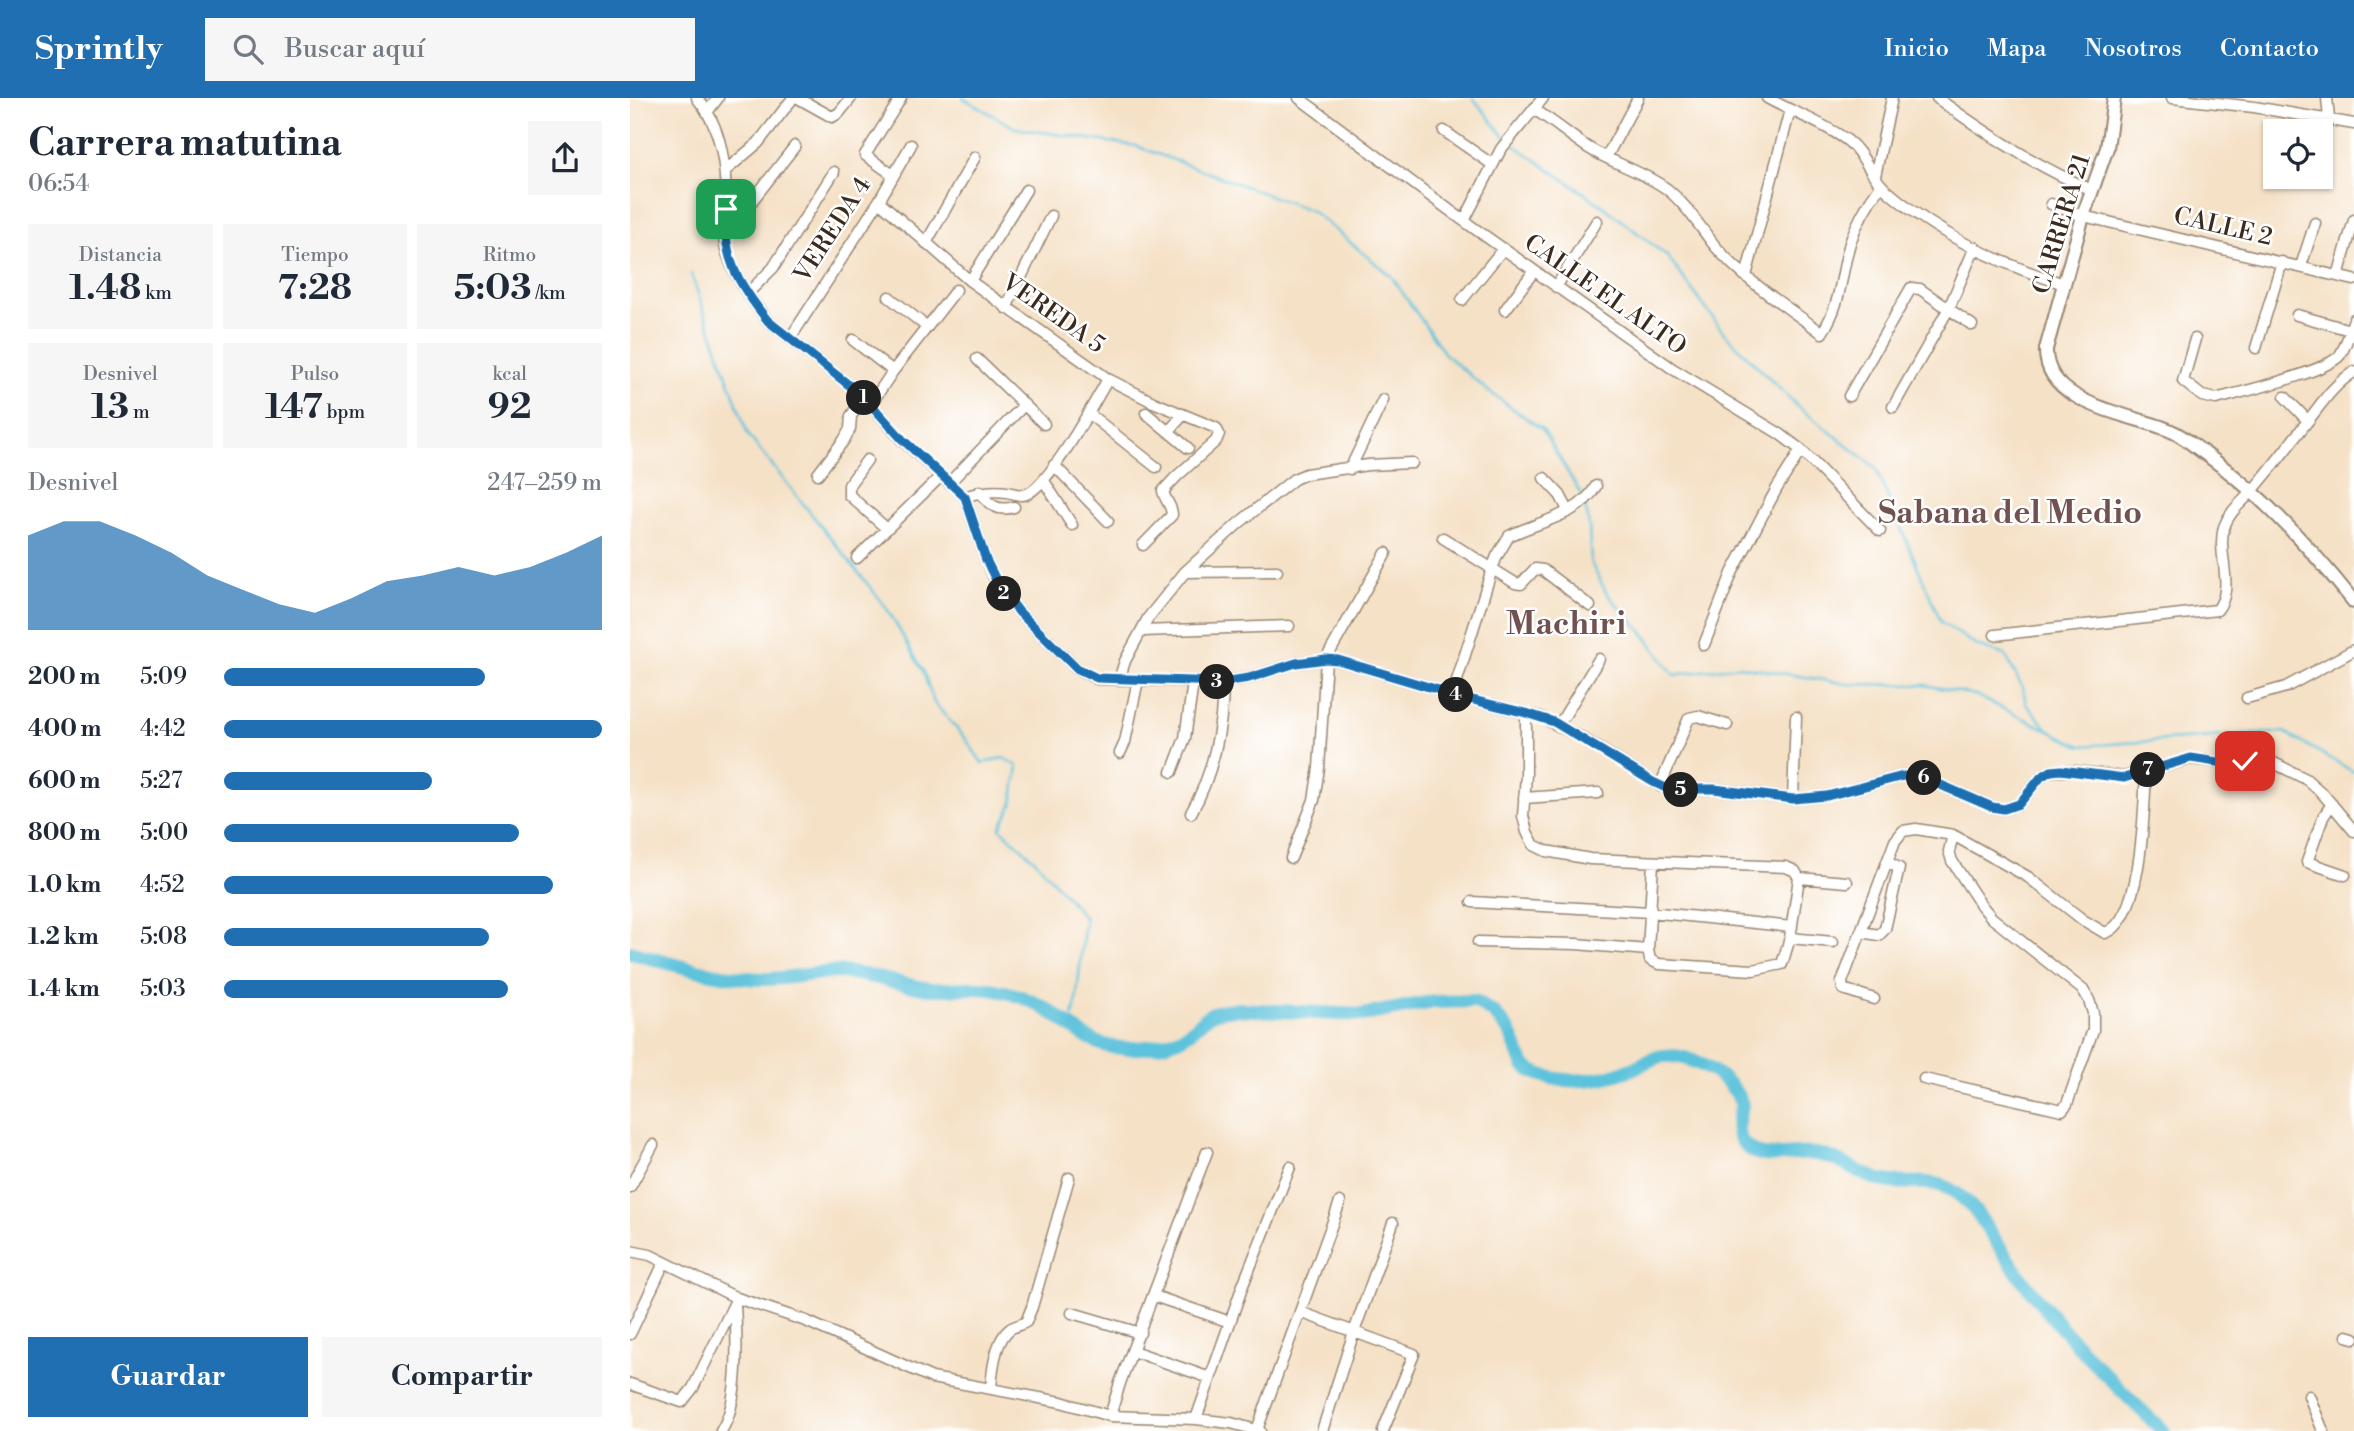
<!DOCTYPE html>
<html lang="es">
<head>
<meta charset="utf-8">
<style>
	:root { --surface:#fff; --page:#f6f6f7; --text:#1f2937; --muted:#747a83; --accent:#1f6fb2 }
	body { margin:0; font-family:"Libre Bodoni",serif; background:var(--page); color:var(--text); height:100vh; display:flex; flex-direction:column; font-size:26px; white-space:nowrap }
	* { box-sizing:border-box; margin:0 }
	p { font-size:23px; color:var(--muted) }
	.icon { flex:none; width:38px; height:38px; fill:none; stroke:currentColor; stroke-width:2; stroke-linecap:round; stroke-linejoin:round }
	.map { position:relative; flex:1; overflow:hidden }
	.panel { display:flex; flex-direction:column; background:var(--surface); width:630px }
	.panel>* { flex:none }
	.fabs { position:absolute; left:1633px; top:21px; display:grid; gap:14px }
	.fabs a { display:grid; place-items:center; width:70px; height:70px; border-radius:0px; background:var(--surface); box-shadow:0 2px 5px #0004; font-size:35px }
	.pin { position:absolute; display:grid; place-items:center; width:60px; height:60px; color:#fff; margin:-30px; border-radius:14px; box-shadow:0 4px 10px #0006 }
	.km { position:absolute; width:35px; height:35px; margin:-18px; border-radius:50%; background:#222; color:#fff; font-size:19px; line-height:35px; text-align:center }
	.round { display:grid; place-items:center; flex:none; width:74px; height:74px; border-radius:0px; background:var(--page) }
	.headline { display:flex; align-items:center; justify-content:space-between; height:119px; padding:0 28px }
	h1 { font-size:38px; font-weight:700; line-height:52px }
	.stats { display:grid; grid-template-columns:repeat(3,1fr); gap:10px; height:119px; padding:7px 28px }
	.stats div { display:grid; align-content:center; border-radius:0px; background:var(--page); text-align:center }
	.stats b { font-size:35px; font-weight:700 }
	.stats small { font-size:19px; font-weight:400 }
	.stats p { font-size:19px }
	.chart { height:196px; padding:14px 28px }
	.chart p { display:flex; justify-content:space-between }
	.chart svg { width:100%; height:126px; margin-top:7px; fill:var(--accent); opacity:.7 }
	.cta { display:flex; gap:14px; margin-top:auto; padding:14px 28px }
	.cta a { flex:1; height:80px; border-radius:0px; background:var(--accent); color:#fff; font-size:28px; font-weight:700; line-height:80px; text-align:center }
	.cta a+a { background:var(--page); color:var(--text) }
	ul { padding:0 28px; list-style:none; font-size:23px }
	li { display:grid; grid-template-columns:112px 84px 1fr; align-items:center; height:52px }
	li i { height:18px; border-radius:9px; background:var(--accent) }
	header { display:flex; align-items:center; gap:42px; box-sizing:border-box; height:98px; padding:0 35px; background:var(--accent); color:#fff }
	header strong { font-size:33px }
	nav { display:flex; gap:38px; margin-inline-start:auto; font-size:24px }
	.search { width:490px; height:63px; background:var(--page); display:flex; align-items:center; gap:18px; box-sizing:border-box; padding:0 24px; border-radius:0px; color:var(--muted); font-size:26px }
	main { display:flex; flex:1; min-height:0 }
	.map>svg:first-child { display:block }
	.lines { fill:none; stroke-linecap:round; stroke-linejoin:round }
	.stream { stroke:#5dc2db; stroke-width:2.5 }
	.river { stroke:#5dc2db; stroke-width:14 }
	.minor-casing { stroke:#988672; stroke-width:13 }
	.tertiary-casing { stroke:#988672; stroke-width:16 }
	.minor { stroke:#fff; stroke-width:10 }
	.tertiary { stroke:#fff; stroke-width:12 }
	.route-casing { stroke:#fff; stroke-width:14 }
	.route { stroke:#1f6fb2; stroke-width:9 }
	.labels { text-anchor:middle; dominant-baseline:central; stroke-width:5; stroke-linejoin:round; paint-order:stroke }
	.street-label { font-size:24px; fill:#3b2a1e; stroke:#fff }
	.district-label { font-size:32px; font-weight:bold; fill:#715250; stroke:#fff }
</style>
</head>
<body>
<header>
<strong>Sprintly</strong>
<div class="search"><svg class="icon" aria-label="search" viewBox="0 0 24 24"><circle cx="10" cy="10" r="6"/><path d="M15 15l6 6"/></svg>Buscar aquí</div>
<nav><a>Inicio</a><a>Mapa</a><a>Nosotros</a><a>Contacto</a></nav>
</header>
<main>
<section class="panel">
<div class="headline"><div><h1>Carrera matutina</h1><p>06:54</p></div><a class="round"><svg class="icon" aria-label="share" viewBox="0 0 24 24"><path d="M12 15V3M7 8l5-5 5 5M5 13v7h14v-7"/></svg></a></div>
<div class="stats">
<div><p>Distancia</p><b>1.48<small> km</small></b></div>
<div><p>Tiempo</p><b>7:28</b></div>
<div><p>Ritmo</p><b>5:03<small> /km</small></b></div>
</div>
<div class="stats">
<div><p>Desnivel</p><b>13<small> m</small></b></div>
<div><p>Pulso</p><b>147<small> bpm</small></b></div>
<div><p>kcal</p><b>92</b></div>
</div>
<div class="chart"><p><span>Desnivel</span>247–259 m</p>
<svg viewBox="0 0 160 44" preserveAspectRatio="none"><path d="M0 44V11L10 6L20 6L30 11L40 17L50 25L60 30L70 35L80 38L90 33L100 27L110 25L120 22L130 25L140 22L150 17L160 11V44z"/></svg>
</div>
<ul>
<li><b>200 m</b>5:09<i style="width:69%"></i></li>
<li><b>400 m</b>4:42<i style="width:100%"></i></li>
<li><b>600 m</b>5:27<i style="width:55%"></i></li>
<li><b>800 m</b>5:00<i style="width:78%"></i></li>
<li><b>1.0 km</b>4:52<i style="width:87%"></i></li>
<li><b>1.2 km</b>5:08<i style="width:70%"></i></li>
<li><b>1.4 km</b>5:03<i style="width:75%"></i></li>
</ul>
<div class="cta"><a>Guardar</a><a>Compartir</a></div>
</section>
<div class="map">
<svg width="1724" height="1333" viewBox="0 0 1724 1333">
	<rect width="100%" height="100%" fill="#fff"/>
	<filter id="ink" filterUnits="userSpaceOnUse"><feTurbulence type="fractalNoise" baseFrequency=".0143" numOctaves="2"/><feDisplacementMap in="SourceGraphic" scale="14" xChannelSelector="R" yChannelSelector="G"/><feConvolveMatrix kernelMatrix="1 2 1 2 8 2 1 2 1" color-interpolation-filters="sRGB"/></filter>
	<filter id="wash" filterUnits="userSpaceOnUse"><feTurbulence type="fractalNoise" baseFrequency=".00686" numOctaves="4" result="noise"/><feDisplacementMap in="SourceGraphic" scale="28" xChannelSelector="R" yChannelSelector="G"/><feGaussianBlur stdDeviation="1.57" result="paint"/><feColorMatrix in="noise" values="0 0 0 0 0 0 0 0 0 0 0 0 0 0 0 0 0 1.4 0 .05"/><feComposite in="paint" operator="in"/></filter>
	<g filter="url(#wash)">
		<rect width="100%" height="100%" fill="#f5e1c6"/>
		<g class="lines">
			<path class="stream" d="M333,0L385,30L506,48L682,113L761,178L815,256L858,293L913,332L953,400
				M843,0L875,39
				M884,47L973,108L1037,158L1094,235L1167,308L1245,369L1311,524L1347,548L1375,557L1393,590L1396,606L1418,631
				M61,176L118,337L256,509L293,573L304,605L335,640L352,665L373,660L388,668L382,707L370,730L406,763L455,820L446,906L443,918
				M955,407L959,429L961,465L977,496L1011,532L1044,577L1109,568L1217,586L1295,587L1345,597L1451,648L1654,634L1724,674"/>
			<path class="river" d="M0,854C42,867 97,882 140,881C163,880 186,874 209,874C241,875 271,888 302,891C324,892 345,887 366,892C381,895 397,900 411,908C441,924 456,949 494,950C513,951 539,947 555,937C579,923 569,914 605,911L733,917L802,904L845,903L865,916L880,934L894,968C924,989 967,984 999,972C1011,968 1021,959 1034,958C1061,955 1105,981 1112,1007C1108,1021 1103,1034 1115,1047C1133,1067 1162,1052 1186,1056C1209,1059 1227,1076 1250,1082C1270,1088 1293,1081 1313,1088C1338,1097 1354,1125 1367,1145C1413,1216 1472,1275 1533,1333"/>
		</g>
	</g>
	<g filter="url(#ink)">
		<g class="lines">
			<g class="minor-casing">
				<path id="minor" d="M67,0C93,30 96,70 96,108C96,121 93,134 95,147C101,175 120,200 138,223L234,299L272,342L335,399L356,462L367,486L389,514L446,570L467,581L593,584L619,580L666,565L696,561L708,562L839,601L911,619L952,640L1023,684L1039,691H1084L1163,701L1197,698L1273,678L1292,679L1362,709L1374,711L1389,706L1411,679L1421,673H1445L1494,679L1561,661L1587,664H1642L1676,681L1693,696L1724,733
					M168,0L202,19L209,15L221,0
					M669,0L834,123L1043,271L1150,336L1171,352L1250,433
					M1137,0C1164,15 1194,25 1218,43C1234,55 1240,77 1254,90C1305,135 1370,166 1434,186
					M1307,0C1355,35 1407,69 1462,92
					M1542,0L1624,9L1724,26
					M1697,0L1699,21
					M905,12C923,23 939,37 957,49C982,65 1012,73 1037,91C1057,107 1069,128 1085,148C1115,183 1156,208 1192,235C1212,205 1210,178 1220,145C1227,123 1237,106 1251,87
					M78,13L88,0
					M814,33L863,67
					M977,58L1008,0
					M95,73L128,45L163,0
					M263,77L235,57L271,0
					M1245,78L1262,0
					M249,103L340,183L478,281L523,304L586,330L589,336L586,343L546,379L533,393C535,403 542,407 542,417L513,447
					M1421,106L1453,118L1724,182
					M96,111L115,108L122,103L165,48
					M834,123L871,51L913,0
					M296,145L345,59
					M1671,168L1685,125
					M1116,178L1160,12
					M1708,178L1724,122
					M340,183L396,92
					M926,189L967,123
					M118,195L143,170L204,74
					M259,199L297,229
					M832,202L873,151
					M376,210L421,118
					M875,212L904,173
					M1667,217L1720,232
					M161,239L249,103L281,47
					M1565,241L1553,283L1572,298L1586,301C1611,294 1697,274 1710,257C1717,247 1720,232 1724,221
					M223,242L263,273
					M1626,250L1652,164
					M347,261L414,326
					M1219,298L1281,190L1290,191L1342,227
					M1655,299L1678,323
					M241,306L263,273L326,192
					M1263,309L1319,210L1345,149
					M458,315L526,369
					M516,315L558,350
					M539,333L553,317
					M237,362L219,387V397L257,431
					M424,367L478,423
					M720,371L753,302
					M188,376L214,342L220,331L221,318L234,299
					M914,380L930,397L938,412
					M414,383L442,427
					M319,385L394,307
					M350,393C358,407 368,414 384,409
					M335,399C350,393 362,392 377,394C382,395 388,397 393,397C416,395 465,303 478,281
					M813,440L885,485L891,486L905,471L913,472L960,508
					M227,460L311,378
					M555,474L647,473
					M512,533L659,528
					M1365,537L1587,512C1606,489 1586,456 1594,429C1600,412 1612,405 1623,392C1642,370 1659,347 1677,324C1692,305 1703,287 1724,274
					M1074,547L1102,475L1147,390L1171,352
					M489,582L495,563L518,520L555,474L609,425L664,381L676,376L738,367L782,365
					M823,595L862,471L867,458L879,438C907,424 951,417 966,388
					M1617,600L1656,589L1724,552
					M896,615V677L893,718L897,734L904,747L916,753L960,761L1156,769L1165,773L1169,780L1160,840L1152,866L1123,872L1029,866L1020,862L1018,852L1023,765
					M929,627L969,561
					M490,655L495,644L508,582
					M542,674L555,640L563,585
					M1030,688L1059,620L1068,618L1097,627
					M894,700L968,695
					M1163,701L1166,619
					M1702,706L1693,719L1677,764L1715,777
					M561,715C583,677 593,628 593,584
					M661,760L684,702L689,670L696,561L756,455
					M1169,780L1217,784
					M842,804L1020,814L1162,829
					M1231,834L1249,837L1255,831L1269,770L1257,764
					M1160,840L1203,844
					M848,844L946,846L1018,852
					M1244,901L1213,891L1212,884L1265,743L1273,733L1286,731L1323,737L1398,779L1453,822L1475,835C1513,823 1514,708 1516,672
					M1294,981L1432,1012L1437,1006L1463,932V915L1459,902L1453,892L1362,820L1351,807L1322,763L1319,753L1323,737
					M0,1089L23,1047
					M0,1153L20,1157L107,1200L176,1223L302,1280L431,1304L480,1318L566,1321L601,1325L630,1333
					M524,1198L600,1224
					M670,1214L784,1256L753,1333
					M442,1215L510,1235
					M0,1236L34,1165
					M1717,1238L1724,1240
					M503,1253L580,1280
					M0,1286L52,1304L63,1290L107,1200
					M361,1291C362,1274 365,1242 380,1231C384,1228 391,1227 396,1224L402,1209L439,1080
					M1679,1298L1693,1333
					M480,1318L490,1285L577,1054
					M566,1321L613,1187L660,1069
					M627,1332L710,1104
					M91,1333C110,1305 107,1241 105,1207
					M692,1333L724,1234L763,1125"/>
			</g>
			<g class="tertiary-casing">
				<path id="tertiary" d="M1484,0L1477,50L1453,118L1416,251C1414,308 1504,316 1541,333C1554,338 1565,349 1577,357C1632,397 1681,450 1724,504"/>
			</g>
			<use href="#minor" class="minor"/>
			<use href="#tertiary" class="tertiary"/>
		</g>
	</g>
	<g class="lines" filter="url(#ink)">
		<g class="route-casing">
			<path id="route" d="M96,111C92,161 108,185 138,223L234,299L272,341L335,399L356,462L368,486L389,514L446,570L467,580L593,584L619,580L666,565L696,561L708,562L839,601L896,615L924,624L1023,684L1038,691H1084L1163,701L1197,698L1273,678L1292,679L1362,709L1374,711L1389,706L1411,679L1421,673L1431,672L1494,680L1561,660L1587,664L1615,663"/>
		</g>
		<use href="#route" class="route"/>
	</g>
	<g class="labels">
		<g class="street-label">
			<text transform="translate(1432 126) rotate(-73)">CARRERA 21</text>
			<text transform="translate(1593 129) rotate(13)">CALLE 2</text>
			<text transform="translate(203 132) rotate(-57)">VEREDA 4</text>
			<text transform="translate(975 197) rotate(35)">CALLE EL ALTO</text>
			<text transform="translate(423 216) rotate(35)">VEREDA 5</text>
		</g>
		<g class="district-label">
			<text x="1380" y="415">Sabana del Medio</text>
			<text x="936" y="526">Machiri</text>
		</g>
	</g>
</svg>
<div class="fabs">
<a><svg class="icon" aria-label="locate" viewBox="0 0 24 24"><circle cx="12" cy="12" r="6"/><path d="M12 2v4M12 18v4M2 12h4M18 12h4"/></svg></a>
</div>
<div class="pin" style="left:96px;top:111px;background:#1e9e55"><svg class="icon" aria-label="arrive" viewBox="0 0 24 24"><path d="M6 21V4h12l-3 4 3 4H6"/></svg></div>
<div class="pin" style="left:1615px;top:663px;background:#d93025"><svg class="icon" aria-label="check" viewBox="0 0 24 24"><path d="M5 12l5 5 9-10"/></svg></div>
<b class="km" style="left:234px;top:300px">1</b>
<b class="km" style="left:374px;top:496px">2</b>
<b class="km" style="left:587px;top:584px">3</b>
<b class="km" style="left:826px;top:597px">4</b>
<b class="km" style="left:1051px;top:692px">5</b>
<b class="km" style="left:1294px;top:680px">6</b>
<b class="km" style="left:1518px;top:672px">7</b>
</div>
</main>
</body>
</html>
